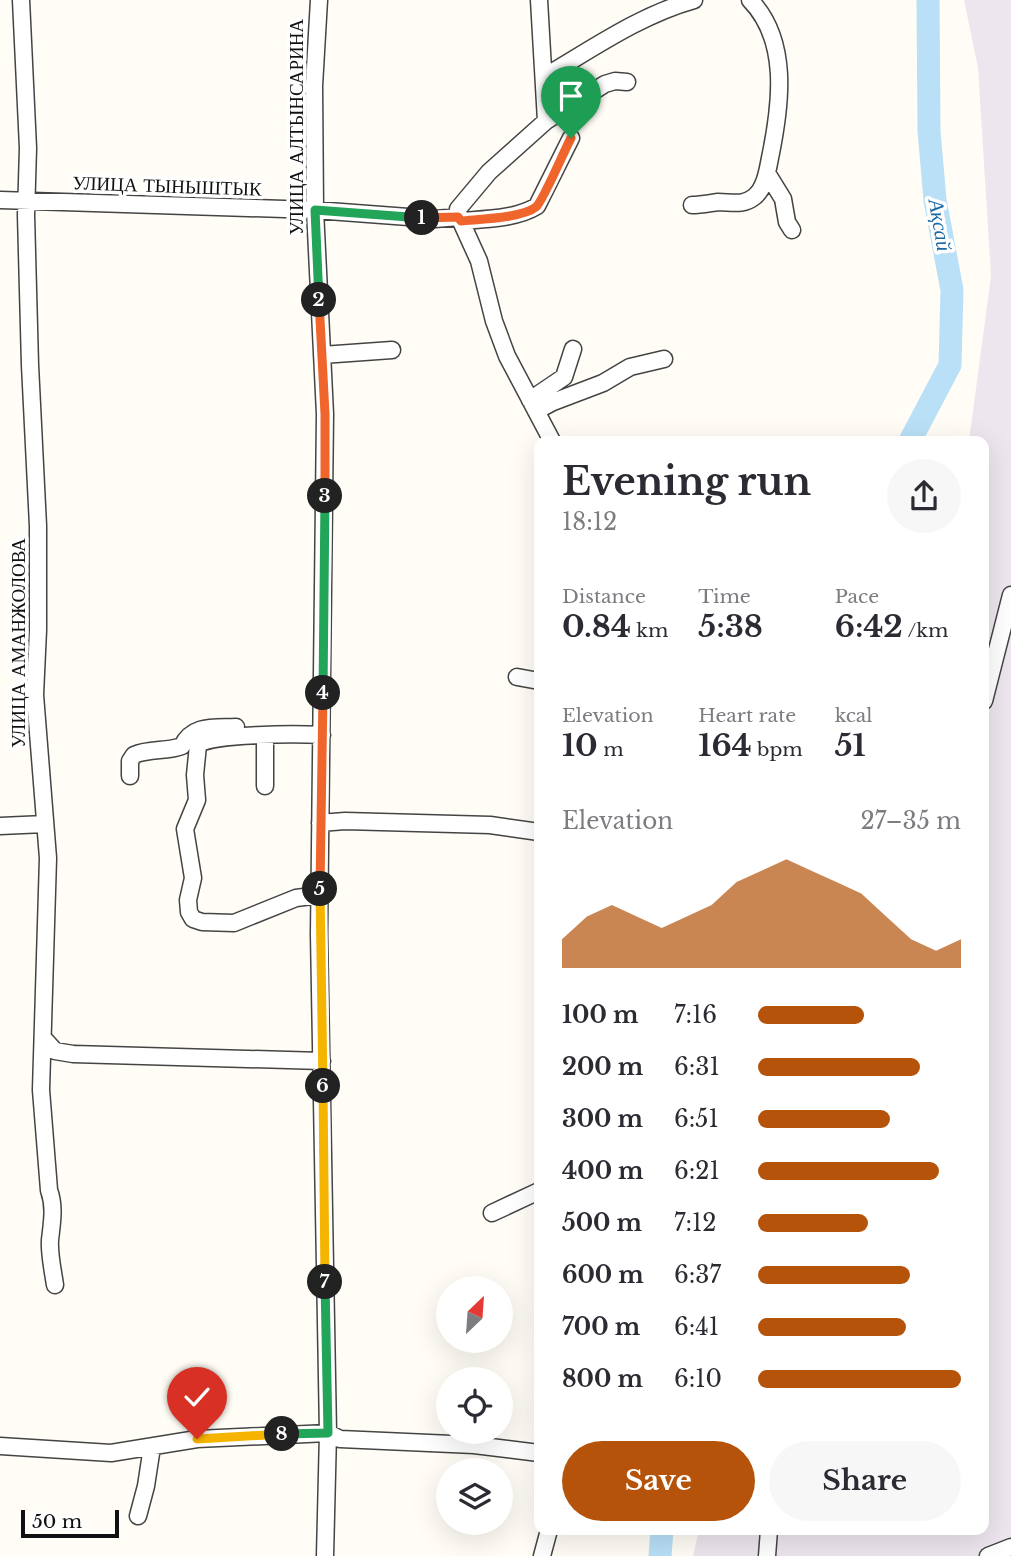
<!DOCTYPE html>
<html lang="en">
<head>
<meta charset="utf-8">
<style>
	:root { --surface:#fff; --page:#f7f7f7; --text:#2b2b33; --muted:#7c7c81; --accent:#b45309 }
	body { margin:0; font-family:"Libre Baskerville",serif; background:var(--page); color:var(--text); height:100vh; display:flex; flex-direction:column; font-size:26px; white-space:nowrap }
	* { box-sizing:border-box; margin:0 }
	p { font-size:23px; color:var(--muted) }
	.icon { flex:none; width:38px; height:38px; fill:none; stroke:currentColor; stroke-width:2; stroke-linecap:round; stroke-linejoin:round }
	.map { position:relative; flex:1; overflow:hidden }
	.details { position:absolute; left:534px; top:436px; width:455px; height:1099px; display:flex; flex-direction:column; background:var(--surface); border-radius:14px; box-shadow:0 7px 28px #0002 }
	.details>* { flex:none }
	.needle { width:46px; rotate:25deg }
	.controls { position:absolute; left:436px; top:1276px; display:grid; gap:14px }
	.controls a { display:grid; place-items:center; width:77px; height:77px; border-radius:50%; background:var(--surface); box-shadow:0 7px 28px #0002; font-size:35px }
	.scale { position:absolute; left:21px; bottom:18px; width:98px; box-sizing:border-box; padding-left:7px; border:4px solid #111; border-top:0; font-size:19px; line-height:24px; white-space:nowrap; color:#111; -webkit-text-stroke:5px #fff; paint-order:stroke }
	.pin { position:absolute; display:grid; place-items:center; width:60px; height:60px; color:#fff; margin:-72px -30px; border-radius:50% 50% 50% 0; rotate:-45deg; box-shadow:0 0 7px #0007 }
	.pin .icon { rotate:45deg }
	.km { position:absolute; width:35px; height:35px; margin:-18px; border-radius:50%; background:#222; color:#fff; font-size:19px; line-height:35px; text-align:center }
	.round { display:grid; place-items:center; flex:none; width:74px; height:74px; border-radius:37px; background:var(--page) }
	.head { display:flex; align-items:center; justify-content:space-between; height:119px; padding:0 28px }
	h1 { font-size:38px; font-weight:700; line-height:52px }
	.stats { display:grid; grid-template-columns:repeat(3,1fr); gap:10px; height:119px; padding:7px 28px }
	.stats div { display:grid; align-content:center }
	.stats b { font-size:30px; font-weight:700 }
	.stats small { font-size:19px; font-weight:400 }
	.stats p { font-size:19px }
	.chart { height:196px; padding:14px 28px }
	.chart p { display:flex; justify-content:space-between }
	.chart svg { width:100%; height:126px; margin-top:7px; fill:var(--accent); opacity:.7 }
	.action { display:flex; gap:14px; margin-top:auto; padding:14px 28px }
	.action a { flex:1; height:80px; border-radius:42px; background:var(--accent); color:#fff; font-size:28px; font-weight:700; line-height:80px; text-align:center }
	.action a+a { background:var(--page); color:var(--text) }
	ul { padding:0 28px; list-style:none; font-size:23px }
	li { display:grid; grid-template-columns:112px 84px 1fr; align-items:center; height:52px }
	li i { height:18px; border-radius:9px; background:var(--accent) }
	.map>svg:first-child { display:block }
	.industrial { fill:#eee6ef }
	.lines { fill:none; stroke-linecap:round; stroke-linejoin:round }
	.river { stroke:#b9e0f7; stroke-width:23 }
	.minor-casing { stroke:#444; stroke-width:19 }
	.minor { stroke:#fff; stroke-width:16 }
	.split-1-casing { stroke:#fff; stroke-width:14 }
	.split-2-casing { stroke:#fff; stroke-width:14 }
	.split-3-casing { stroke:#fff; stroke-width:14 }
	.split-4-casing { stroke:#fff; stroke-width:14 }
	.split-5-casing { stroke:#fff; stroke-width:14 }
	.split-6-casing { stroke:#fff; stroke-width:14 }
	.split-7-casing { stroke:#fff; stroke-width:14 }
	.split-8-casing { stroke:#fff; stroke-width:14 }
	.split-9-casing { stroke:#fff; stroke-width:14 }
	.split-1 { stroke:#f0652b; stroke-width:9 }
	.split-2 { stroke:#22a559; stroke-width:9 }
	.split-3 { stroke:#f0652b; stroke-width:9 }
	.split-4 { stroke:#22a559; stroke-width:9 }
	.split-5 { stroke:#f0652b; stroke-width:9 }
	.split-6 { stroke:#f5b400; stroke-width:9 }
	.split-7 { stroke:#f5b400; stroke-width:9 }
	.split-8 { stroke:#22a559; stroke-width:9 }
	.split-9 { stroke:#f5b400; stroke-width:9 }
	.labels { text-anchor:middle; dominant-baseline:central; stroke-width:7; stroke-linejoin:round; paint-order:stroke }
	.street-label { font-size:19px; fill:#111; stroke:#fff }
	.water-label { font-size:21px; font-style:italic; fill:#1768a6; stroke:#fff }
</style>
</head>
<body>
<div class="map">
<svg width="1011" height="1556" viewBox="0 0 1011 1556">
	<rect width="100%" height="100%" fill="#fffdf5"/>
	<path class="industrial" d="M964,0H1011V1556H693L699,1530H984V441H969L991,276L978,68Z"/>
	<g class="lines">
		<path class="river" d="M910,441L950,365L952,290L935,200L929,131L928,0
			M660,1556L662,1530"/>
		<g class="minor-casing">
			<path id="minor" d="M21,0L28,148L26,215L30,365L38,526V630L35,695L48,858L41,1090L49,1190C55,1207 52,1222 50,1240C49,1254 53,1271 55,1285
				M319,0L314,86L315,210L325,414L319,934L328,1433L325,1556
				M539,0L546,121L489,172L458,209L459,217L479,261L494,321L507,356L552,441
				M544,77C592,49 640,15 694,0
				M546,121L605,84L615,81L627,82
				M767,173L783,199L787,222L792,230
				M0,200L315,210L435,219L459,217
				M692,205C701,205 710,203 718,202C731,202 743,206 754,197C766,188 768,167 771,153C781,103 789,40 750,0
				M461,221C485,219 516,219 537,206L571,138
				M322,355L392,350
				M530,400L564,377L573,349
				M536,411L553,402L603,383L630,367L664,359
				M517,677L539,681
				M984,701L1011,595
				M265,736V786
				M130,776V761L134,755C150,748 167,752 182,746C193,724 214,728 236,727
				M320,823L345,821L490,825L539,832
				M0,826L45,824
				M320,895L296,898L234,923L202,922L193,919L189,912L188,900L193,878L185,829L197,800L195,775L198,745C211,733 301,734 322,735
				M44,1039L55,1051L73,1054L322,1061
				M492,1213L539,1191
				M0,1446L111,1453L197,1439L328,1433L340,1439L474,1445L539,1453
				M138,1516L146,1486L152,1447
				M542,1556L549,1530
				M767,1556L769,1530
				M988,1556L1011,1547"/>
		</g>
		<use href="#minor" class="minor"/>
	</g>
	<g class="lines">
		<g class="split-1-casing">
			<path id="split-1" d="M422,218L458,217L461,221C480,219 522,218 536,207C543,201 564,151 571,138"/>
		</g>
		<g class="split-2-casing">
			<path id="split-2" d="M319,300L315,210L422,218"/>
		</g>
		<g class="split-3-casing">
			<path id="split-3" d="M319,300L325,414V496"/>
		</g>
		<g class="split-4-casing">
			<path id="split-4" d="M323,693L325,496"/>
		</g>
		<g class="split-5-casing">
			<path id="split-5" d="M320,889L323,693"/>
		</g>
		<g class="split-6-casing">
			<path id="split-6" d="M320,889L323,1086"/>
		</g>
		<g class="split-7-casing">
			<path id="split-7" d="M323,1086L325,1282"/>
		</g>
		<g class="split-8-casing">
			<path id="split-8" d="M282,1434L328,1433L325,1282"/>
		</g>
		<g class="split-9-casing">
			<path id="split-9" d="M197,1439L282,1434"/>
		</g>
		<use href="#split-1" class="split-1"/>
		<use href="#split-2" class="split-2"/>
		<use href="#split-3" class="split-3"/>
		<use href="#split-4" class="split-4"/>
		<use href="#split-5" class="split-5"/>
		<use href="#split-6" class="split-6"/>
		<use href="#split-7" class="split-7"/>
		<use href="#split-8" class="split-8"/>
		<use href="#split-9" class="split-9"/>
	</g>
	<g class="labels">
		<g class="street-label">
			<text transform="translate(296 127) rotate(-90)">УЛИЦА АЛТЫНСАРИНА</text>
			<text transform="translate(167 186) rotate(2)">УЛИЦА ТЫНЫШТЫК</text>
			<text transform="translate(18 643) rotate(-90)">УЛИЦА АМАНЖОЛОВА</text>
		</g>
		<g class="water-label">
			<text transform="translate(940 225) rotate(80)">Ақсай</text>
		</g>
	</g>
</svg>
<div class="controls">
<a><svg class="needle" viewBox="-14 -14 28 28"><path d="M0-13l5 13h-10z" fill="#e53935"/><path d="M0 13l5-13h-10z" fill="#7c7c81"/></svg></a>
<a><svg class="icon" aria-label="locate" viewBox="0 0 24 24"><circle cx="12" cy="12" r="6"/><path d="M12 2v4M12 18v4M2 12h4M18 12h4"/></svg></a>
<a><svg class="icon" aria-label="layers" viewBox="0 0 24 24"><path d="M12 4l9 5-9 5-9-5zM3 14l9 5 9-5"/></svg></a>
</div>
<div class="scale">50 m</div>
<div class="pin" style="left:571px;top:138px;background:#1e9e55"><svg class="icon" aria-label="arrive" viewBox="0 0 24 24"><path d="M6 21V4h12l-3 4 3 4H6"/></svg></div>
<div class="pin" style="left:197px;top:1439px;background:#d93025"><svg class="icon" aria-label="check" viewBox="0 0 24 24"><path d="M5 12l5 5 9-10"/></svg></div>
<b class="km" style="left:422px;top:218px">1</b>
<b class="km" style="left:319px;top:300px">2</b>
<b class="km" style="left:325px;top:496px">3</b>
<b class="km" style="left:323px;top:693px">4</b>
<b class="km" style="left:320px;top:889px">5</b>
<b class="km" style="left:323px;top:1086px">6</b>
<b class="km" style="left:325px;top:1282px">7</b>
<b class="km" style="left:282px;top:1434px">8</b>
<section class="details">
<div class="head"><div><h1>Evening run</h1><p>18:12</p></div><a class="round"><svg class="icon" aria-label="share" viewBox="0 0 24 24"><path d="M12 15V3M7 8l5-5 5 5M5 13v7h14v-7"/></svg></a></div>
<div class="stats">
<div><p>Distance</p><b>0.84<small> km</small></b></div>
<div><p>Time</p><b>5:38</b></div>
<div><p>Pace</p><b>6:42<small> /km</small></b></div>
</div>
<div class="stats">
<div><p>Elevation</p><b>10<small> m</small></b></div>
<div><p>Heart rate</p><b>164<small> bpm</small></b></div>
<div><p>kcal</p><b>51</b></div>
</div>
<div class="chart"><p><span>Elevation</span>27–35 m</p>
<svg viewBox="0 0 160 44" preserveAspectRatio="none"><path d="M0 44V34L10 26L20 22L30 26L40 30L50 26L60 22L70 14L80 10L90 6L100 10L110 14L120 18L130 26L140 34L150 38L160 34V44z"/></svg>
</div>
<ul>
<li><b>100 m</b>7:16<i style="width:52%"></i></li>
<li><b>200 m</b>6:31<i style="width:80%"></i></li>
<li><b>300 m</b>6:51<i style="width:65%"></i></li>
<li><b>400 m</b>6:21<i style="width:89%"></i></li>
<li><b>500 m</b>7:12<i style="width:54%"></i></li>
<li><b>600 m</b>6:37<i style="width:75%"></i></li>
<li><b>700 m</b>6:41<i style="width:73%"></i></li>
<li><b>800 m</b>6:10<i style="width:100%"></i></li>
</ul>
<div class="action"><a>Save</a><a>Share</a></div>
</section>
</div>
</body>
</html>
